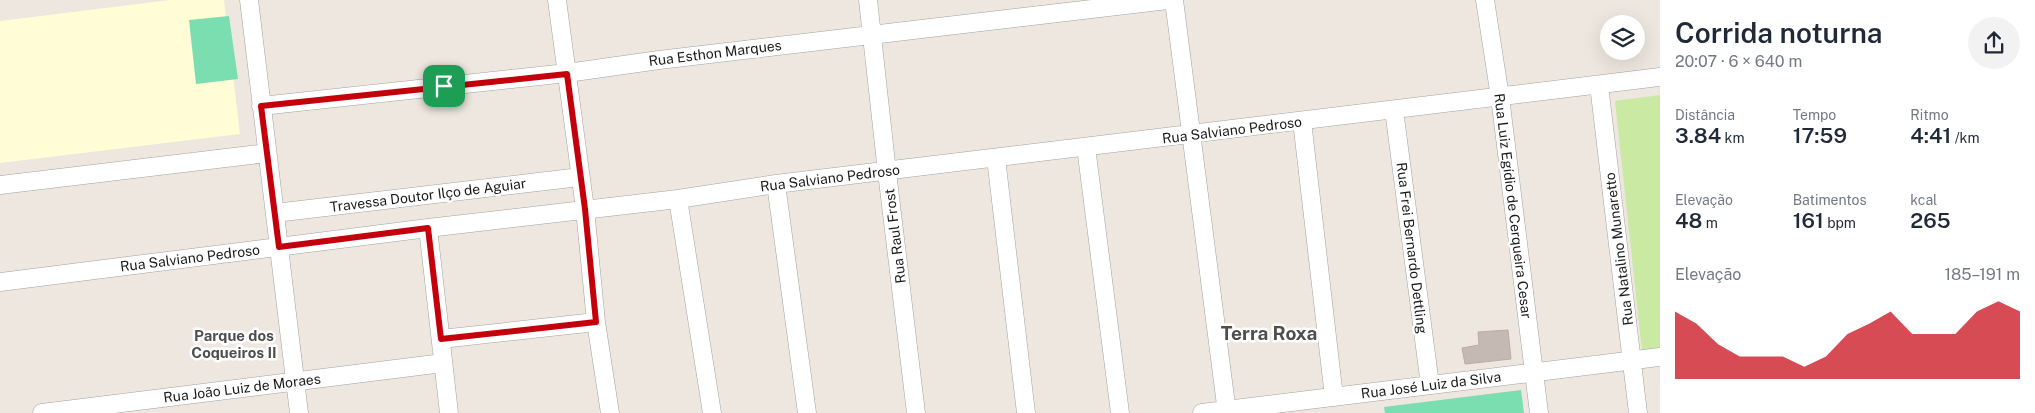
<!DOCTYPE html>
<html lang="pt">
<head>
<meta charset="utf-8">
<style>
	:root { --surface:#fff; --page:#f2f2f3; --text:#1f2937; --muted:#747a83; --accent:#c5000d }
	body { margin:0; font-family:"Public Sans",sans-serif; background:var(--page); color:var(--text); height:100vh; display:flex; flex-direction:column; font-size:19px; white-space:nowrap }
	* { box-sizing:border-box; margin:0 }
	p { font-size:16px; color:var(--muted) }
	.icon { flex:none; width:28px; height:28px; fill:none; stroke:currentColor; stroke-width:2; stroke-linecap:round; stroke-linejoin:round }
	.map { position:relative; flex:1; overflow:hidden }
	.panel { display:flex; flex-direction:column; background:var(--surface); width:375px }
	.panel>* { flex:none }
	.tools { position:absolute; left:1600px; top:15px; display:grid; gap:10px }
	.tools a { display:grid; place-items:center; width:45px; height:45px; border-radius:50%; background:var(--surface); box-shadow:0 5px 20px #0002; font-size:25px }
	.pin { position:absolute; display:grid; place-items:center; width:42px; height:42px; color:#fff; margin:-21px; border-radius:10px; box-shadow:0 2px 8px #0006 }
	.round { display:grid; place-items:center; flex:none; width:52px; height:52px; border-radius:26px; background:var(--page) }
	.headline { display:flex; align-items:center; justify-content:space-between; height:85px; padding:0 15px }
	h1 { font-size:28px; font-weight:600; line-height:38px }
	.figures { display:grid; grid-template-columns:repeat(3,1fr); gap:8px; height:85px; padding:5px 15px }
	.figures div { display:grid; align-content:center }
	.figures b { font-size:21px; font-weight:600 }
	.figures small { font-size:14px; font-weight:400 }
	.figures p { font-size:14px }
	.chart { height:140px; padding:10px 15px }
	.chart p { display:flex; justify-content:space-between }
	.chart svg { width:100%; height:90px; margin-top:5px; fill:var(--accent); opacity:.7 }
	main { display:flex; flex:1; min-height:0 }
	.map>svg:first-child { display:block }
	.education { fill:#fffcd6 }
	.grass { fill:#cae9a3 }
	.pitch { fill:#7bdeb1 }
	.building { fill:#c4b9b3; stroke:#beaca2 }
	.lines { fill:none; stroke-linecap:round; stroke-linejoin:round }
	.minor-casing { stroke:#a2a2a2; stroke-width:19 }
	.minor { stroke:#fff; stroke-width:18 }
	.route-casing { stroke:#fff; stroke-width:10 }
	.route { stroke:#c5000d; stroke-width:6 }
	.labels { text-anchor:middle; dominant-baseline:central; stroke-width:5; stroke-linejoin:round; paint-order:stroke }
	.street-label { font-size:14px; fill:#1b1b1b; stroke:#fff }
	.neighbourhood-label { font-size:15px; font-weight:bold; fill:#4e4e4e; stroke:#fff }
	.district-label { font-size:19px; font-weight:bold; fill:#4e4e4e; stroke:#fff }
</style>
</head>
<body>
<main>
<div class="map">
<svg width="1660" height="413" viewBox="0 0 1660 413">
	<rect width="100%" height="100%" fill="#ede7df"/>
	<path class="education" d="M170,0H224L240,134L0,163V21Z"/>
	<path class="grass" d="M1660,95V348L1642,351L1615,101Z"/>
	<path class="pitch" d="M229,16L238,79L196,84L189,20Z
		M1521,390L1524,413H1385L1384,407Z"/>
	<path class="building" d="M1508,330L1511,359L1465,364L1462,348L1479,345L1478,332Z"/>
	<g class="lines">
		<g class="minor-casing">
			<path id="minor" d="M249,0L299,413
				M557,0L585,209L596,322L610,413
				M868,0L887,172L916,413
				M1174,0L1227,413
				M1485,0L1500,97L1539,413
				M1599,85L1638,413
				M261,106L567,73L659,60L1168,0
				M1394,110L1430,385
				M1302,121L1334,397
				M1086,147L1120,413
				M996,158L1026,413
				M776,184L807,413
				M0,185L267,153
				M678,199L712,413
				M275,213L580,177
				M428,228L449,413
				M0,282L428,228L678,199L776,184L1660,77
				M441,339L596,322
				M42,413L443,363
				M1202,413L1660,357"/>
		</g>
		<use href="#minor" class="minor"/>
	</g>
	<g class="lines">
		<g class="route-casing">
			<path id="route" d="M567,74L585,209L596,322L441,339L428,228L279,247L261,106Z"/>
		</g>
		<use href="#route" class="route"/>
	</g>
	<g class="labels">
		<g class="street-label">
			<text transform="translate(715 53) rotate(-7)">Rua Esthon Marques</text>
			<text transform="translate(1232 130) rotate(-7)">Rua Salviano Pedroso</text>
			<text transform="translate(830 178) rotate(-7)">Rua Salviano Pedroso</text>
			<text transform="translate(428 195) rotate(-7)">Travessa Doutor Ilço de Aguiar</text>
			<text transform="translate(1513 206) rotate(83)">Rua Luiz Egídio de Cerqueira Cesar</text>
			<text transform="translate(895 236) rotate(-97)">Rua Raul Frost</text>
			<text transform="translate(1412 248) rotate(83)">Rua Frei Bernardo Dettling</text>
			<text transform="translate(1619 249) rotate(-97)">Rua Natalino Munaretto</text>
			<text transform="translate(190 258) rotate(-7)">Rua Salviano Pedroso</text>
			<text transform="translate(1431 385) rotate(-7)">Rua José Luiz da Silva</text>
			<text transform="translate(242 388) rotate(-7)">Rua João Luiz de Moraes</text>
		</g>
		<g class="neighbourhood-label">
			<text x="234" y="335">Parque dos<tspan x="234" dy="17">Coqueiros II</tspan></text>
		</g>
		<g class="district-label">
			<text x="1269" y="333">Terra Roxa</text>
		</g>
	</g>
</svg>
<div class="tools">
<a><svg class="icon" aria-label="layers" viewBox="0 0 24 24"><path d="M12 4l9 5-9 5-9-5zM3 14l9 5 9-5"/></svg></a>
</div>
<div class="pin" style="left:444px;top:86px;background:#1e9e55"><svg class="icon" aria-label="arrive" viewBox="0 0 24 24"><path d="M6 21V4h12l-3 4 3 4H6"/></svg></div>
</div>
<section class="panel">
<div class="headline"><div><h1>Corrida noturna</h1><p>20:07 · 6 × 640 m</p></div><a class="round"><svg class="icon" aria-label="share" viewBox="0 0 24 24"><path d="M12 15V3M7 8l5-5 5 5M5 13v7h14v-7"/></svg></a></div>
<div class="figures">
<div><p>Distância</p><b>3.84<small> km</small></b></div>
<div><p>Tempo</p><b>17:59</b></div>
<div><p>Ritmo</p><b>4:41<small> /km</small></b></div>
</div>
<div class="figures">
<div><p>Elevação</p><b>48<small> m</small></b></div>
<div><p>Batimentos</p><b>161<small> bpm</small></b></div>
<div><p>kcal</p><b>265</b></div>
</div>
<div class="chart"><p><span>Elevação</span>185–191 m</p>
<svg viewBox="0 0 160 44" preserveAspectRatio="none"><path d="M0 44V11L10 17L20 27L30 33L40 33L50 33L60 38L70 33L80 22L90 17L100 11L110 22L120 22L130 22L140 11L150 6L160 11V44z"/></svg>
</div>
</section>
</main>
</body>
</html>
